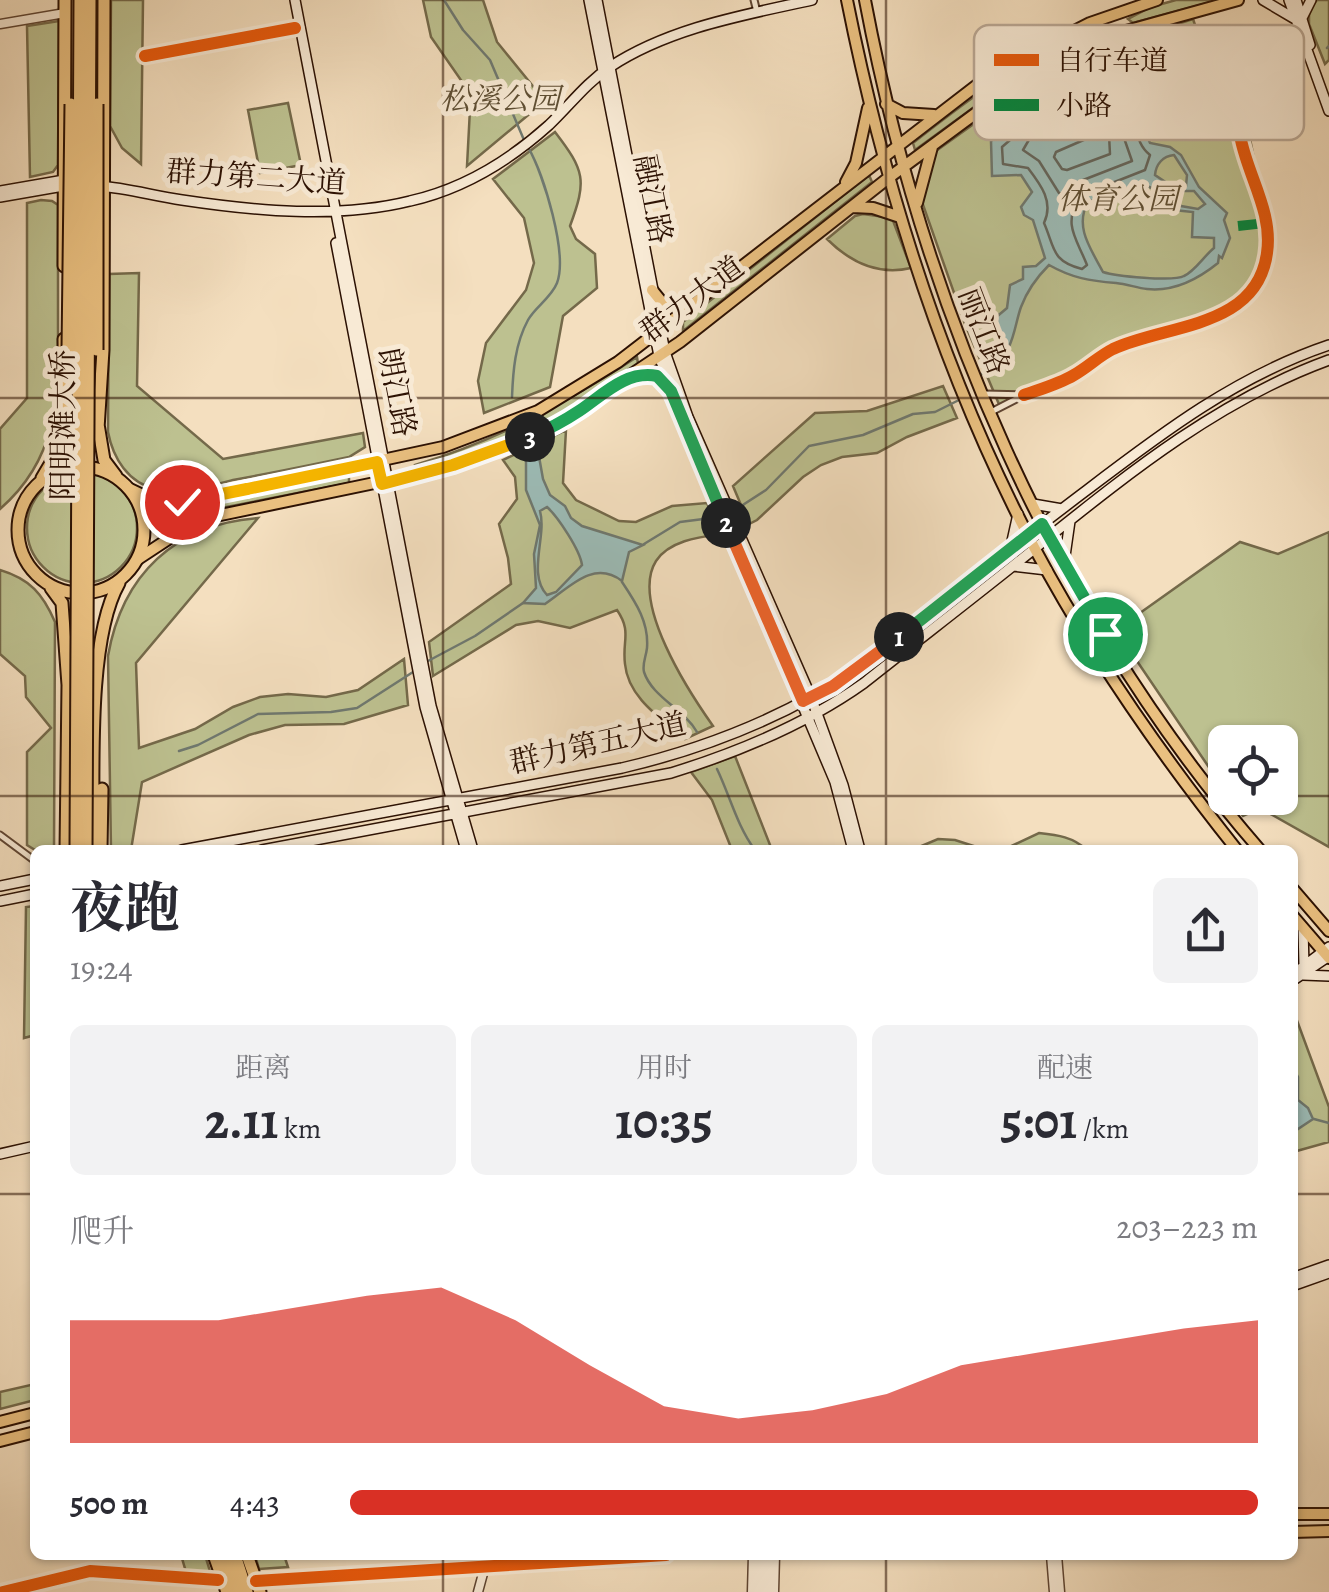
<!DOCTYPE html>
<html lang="zh">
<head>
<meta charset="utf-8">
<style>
	:root { --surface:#fff; --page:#f2f2f3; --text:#2b2b33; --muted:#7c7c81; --accent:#d93025 }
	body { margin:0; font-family:Alegreya,"Noto Serif SC",serif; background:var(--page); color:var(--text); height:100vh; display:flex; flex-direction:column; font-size:38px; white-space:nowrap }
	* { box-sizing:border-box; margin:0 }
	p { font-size:32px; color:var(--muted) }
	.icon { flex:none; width:55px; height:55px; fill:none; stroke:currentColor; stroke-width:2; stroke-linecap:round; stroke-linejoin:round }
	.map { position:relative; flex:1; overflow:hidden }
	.sheet { position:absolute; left:30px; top:845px; width:1268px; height:715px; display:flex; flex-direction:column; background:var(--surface); border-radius:15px; box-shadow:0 2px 8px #0004 }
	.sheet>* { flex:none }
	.fabs { position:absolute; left:1208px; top:725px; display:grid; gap:20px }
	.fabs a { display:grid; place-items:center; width:90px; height:90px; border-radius:15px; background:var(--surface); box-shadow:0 2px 8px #0004; font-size:50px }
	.pin { position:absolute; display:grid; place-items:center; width:85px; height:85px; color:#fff; margin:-42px; border:5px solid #fff; border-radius:50%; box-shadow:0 2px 10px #0007 }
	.km { position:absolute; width:50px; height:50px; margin:-25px; border-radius:50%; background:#222; color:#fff; font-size:28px; line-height:50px; text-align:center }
	.round { display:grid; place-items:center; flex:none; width:105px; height:105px; border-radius:15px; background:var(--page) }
	.headline { display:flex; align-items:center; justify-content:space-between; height:170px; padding:0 40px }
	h1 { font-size:55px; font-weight:700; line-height:75px }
	.figures { display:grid; grid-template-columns:repeat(3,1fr); gap:15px; height:170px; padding:10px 40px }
	.figures div { display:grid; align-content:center; border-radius:15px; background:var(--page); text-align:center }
	.figures b { font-size:50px; font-weight:700 }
	.figures small { font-size:28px; font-weight:400 }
	.figures p { font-size:28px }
	.chart { height:280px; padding:20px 40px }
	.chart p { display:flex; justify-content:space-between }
	.chart svg { width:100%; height:180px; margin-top:10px; fill:var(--accent); opacity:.7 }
	ul { padding:0 40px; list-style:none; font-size:32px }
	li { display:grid; grid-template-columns:160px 120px 1fr; align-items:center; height:75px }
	li i { height:25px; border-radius:12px; background:var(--accent) }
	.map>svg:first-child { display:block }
	.green { fill:#bdc190; stroke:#74694a; stroke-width:2.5 }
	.water { fill:#9cbcb7; stroke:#6f786f; stroke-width:2.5; fill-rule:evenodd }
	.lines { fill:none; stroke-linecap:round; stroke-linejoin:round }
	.shore { stroke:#64665d; stroke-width:2.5 }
	.stream { stroke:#6f786f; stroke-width:2.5 }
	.minor-casing { stroke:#5e4432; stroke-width:9 }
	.tertiary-casing { stroke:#5e4432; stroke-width:11 }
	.secondary-casing { stroke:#2c1103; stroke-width:12 }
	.primary-casing { stroke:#2c1103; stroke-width:14 }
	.trunk-casing { stroke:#2c1103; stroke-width:15 }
	.minor { stroke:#f8ead5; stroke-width:5 }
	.tertiary { stroke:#f8ead5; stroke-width:8 }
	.secondary { stroke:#f8ead5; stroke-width:9 }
	.primary { stroke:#eac080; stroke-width:10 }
	.trunk { stroke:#eac080; stroke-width:11 }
	.trunk-bridge-casing { stroke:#2c1103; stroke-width:15; stroke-linecap:butt }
	.trunk-bridge { stroke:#eac080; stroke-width:11 }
	.quiet { stroke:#00873e; stroke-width:10; stroke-dasharray:20 10; stroke-linecap:butt }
	.cycleway-casing { stroke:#f8ead5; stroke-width:19 }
	.cycleway { stroke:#e8590c; stroke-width:12 }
	.split-1-casing { stroke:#fff; stroke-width:20 }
	.split-2-casing { stroke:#fff; stroke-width:20 }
	.split-3-casing { stroke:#fff; stroke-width:20 }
	.split-4-casing { stroke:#fff; stroke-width:20 }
	.split-5-casing { stroke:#fff; stroke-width:20 }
	.split-1 { stroke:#22a559; stroke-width:12 }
	.split-2 { stroke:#f0652b; stroke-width:12 }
	.split-3 { stroke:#22a559; stroke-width:12 }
	.split-4 { stroke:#f5b400; stroke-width:12 }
	.split-5 { stroke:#f5b400; stroke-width:12 }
	.grid { fill:none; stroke:#2c1103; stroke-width:2.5; stroke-opacity:0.55 }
	.labels { text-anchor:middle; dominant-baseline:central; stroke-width:10; stroke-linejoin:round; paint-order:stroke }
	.park-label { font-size:30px; font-style:italic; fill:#5f4f34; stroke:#f8ead5 }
	.street-label { font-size:30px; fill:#2c1103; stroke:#f8ead5 }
	.key { fill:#f8ead5; stroke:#bba996; stroke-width:2.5 }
	.key-label { font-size:28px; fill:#2c1103 }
</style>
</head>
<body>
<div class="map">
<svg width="1329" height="1592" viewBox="0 0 1329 1592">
	<rect width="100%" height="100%" fill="#f4dfbf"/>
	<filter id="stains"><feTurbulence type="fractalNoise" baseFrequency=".002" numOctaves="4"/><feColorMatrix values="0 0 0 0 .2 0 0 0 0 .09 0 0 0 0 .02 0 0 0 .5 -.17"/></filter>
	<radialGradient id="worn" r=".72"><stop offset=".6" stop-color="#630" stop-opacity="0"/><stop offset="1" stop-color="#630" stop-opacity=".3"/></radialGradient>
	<path class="green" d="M111,0H143L141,164L122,148L110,126Z
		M423,0H483L497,42L545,101L467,166L470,109L463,83L431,37Z
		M1176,0H1218L1133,23L1128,19L1151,7Z
		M1317,0H1329V60L1325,64L1309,24V8Z
		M1193,19L1214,82L1238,81L1269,231L1270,254L1257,286L1239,304L1170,335L1133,339L1109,349L1068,375L1001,409L965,324L922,202L936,151L1010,98L1056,70L1122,42Z
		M59,21L58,165L53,172L30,177L27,26Z
		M1102,24H1106L1107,30L1010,81L915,150L913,143C978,92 1025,57 1102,24Z
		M288,103L301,165L260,173L248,110Z
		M555,132C585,171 587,180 570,226L576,239L595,254L597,288L563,316L550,387L484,413L478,381L486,343L526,290L534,263L524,218L493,179Z
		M869,175L872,182L683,331V322Z
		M41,200L52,201L58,205C58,245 58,284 58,323C58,395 60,457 0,509V429L27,398V203Z
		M863,214L892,218L911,268C877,276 850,262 827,239L855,216Z
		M139,273L137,386L223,459L363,433L365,447L349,457C311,465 272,473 233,480C208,486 182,496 156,489C128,483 113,458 108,432L109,274Z
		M637,357L638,364C568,413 499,451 416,470L415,465C496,441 566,403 637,357Z
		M943,386L957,418L907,437L877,453L842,457L821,465L803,477L757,520L749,524L733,486L815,413L867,411Z
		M566,430L563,483L576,500L619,521L636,522L672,506L707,503L720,534C699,537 669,541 656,561C630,602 689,692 713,726L685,739C662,719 628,698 625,664C622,640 632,632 617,610L570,628L538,621L516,625L433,676L429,642L511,584L508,558L499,524L517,499L515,477L503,460Z
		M27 528a55 55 0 1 1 110 0a55 55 0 1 1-110 0Z
		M349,476V483L211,510L176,524H170L168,516L181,509Z
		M258,518L136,663L139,748L195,729L233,707L260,697L288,694L326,697L358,690L404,659L408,705L344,724L285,725L249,735L142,782L131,850H111L108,656C122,575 175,524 258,518Z
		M1329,532V847L1260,808L1243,816L1229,798H1280V742H1225V791L1116,630L1240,542L1278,554Z
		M0,570C30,579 43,594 55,622L54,850H35L27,845V752L51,728L26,697L25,676L0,654Z
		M735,756L772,850H732L712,800L691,772Z
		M1039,833C1058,835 1073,837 1087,850H1003Z
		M938,839L955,840L986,850H912Z
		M35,906V1035L24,1038L26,907Z
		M1292,1007L1329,1107V1142L1293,1152Z
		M35,1384V1400L0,1409V1392Z
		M181,1555H205L212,1578L187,1575Z
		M255,1555H284L288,1567L259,1569Z"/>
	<path class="water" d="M1156,55L1166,66L1190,69L1200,76L1199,81L1160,91C1151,105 1142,127 1150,143L1170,147L1181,155L1199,187L1227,213L1224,220L1230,238L1222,258L1219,256L1218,263C1197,280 1174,292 1147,289C1137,288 1127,284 1116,283C1090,281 1072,278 1049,265C1038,276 1027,291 1021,307C1014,326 1014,354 992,364L989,361C1003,348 1005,335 994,319L1007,308L1010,285L1023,279V267L1036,266L1045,258L1033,220L1024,215L1021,207L1032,192L1021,175L992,176L991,141L1010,127L1012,116L1033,104L1056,113L1086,98L1089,88L1099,82L1110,87L1123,82L1126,75L1134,73L1135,65ZM1174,155L1187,175L1186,186L1176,189L1155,175C1156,164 1163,156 1174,155ZM1141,183L1166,195L1174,210L1193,212L1192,237L1214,238V248C1204,256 1195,271 1184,276C1173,282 1115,276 1103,272C1091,249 1074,227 1088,202ZM1178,191H1194L1205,204L1198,209L1181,206L1175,198Z
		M538,451L543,479L550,495L565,506L571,518L582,526L643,545L629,552L622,581C593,559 569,588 545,604L523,603L536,588L534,554L540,525L526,490V457ZM547,507C558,517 580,550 582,565L556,592L547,595C527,574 547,536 540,511Z
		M1292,1065L1298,1077V1100L1308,1108L1313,1119L1295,1131H1292Z"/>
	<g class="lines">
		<path class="shore" d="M1155,69L1160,78C1139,96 1126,135 1150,155L1145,170L1079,196C1063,226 1076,237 1087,265L1082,269C1051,261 1055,248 1044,223C1054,202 1041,185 1028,168L1003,164L1002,147L1017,134L1022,122L1031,117L1059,122L1091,106L1100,95C1132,100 1132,75 1155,69Z
			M1123,107L1127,111L1124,138L1132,161L1078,182L1064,195L1059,193L1039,161L1023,150L1034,131L1063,134L1096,118L1106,109Z
			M1102,132L1109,135L1110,154L1067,170L1062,169L1054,157L1056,152Z"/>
		<path class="stream" d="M444,0L463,30L490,60L524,140
			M1327,48L1329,46
			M1199,76L1261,78L1298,63
			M981,375L992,363
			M512,397C513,371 515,344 528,320C535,307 551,298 557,283C568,254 544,175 528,147
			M735,510L766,490L809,446L863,435L913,414L935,412L959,400
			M644,544L680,522L719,517
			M622,582C636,603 649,622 647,648C646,657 642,664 644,672C652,697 684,709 697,732
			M428,661L475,636L523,603
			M179,751L198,745L258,714L331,712L357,708L413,672
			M717,769C730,796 737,826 755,850
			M1314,1119L1329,1123"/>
		<g class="minor-casing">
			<path id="minor" d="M754,0L757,12
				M145,56L295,28
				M985,394L1024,395L993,411
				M1024,395C1041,389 1059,384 1074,375C1088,367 1099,356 1113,349C1166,324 1257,329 1267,253C1273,213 1249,178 1241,140C1238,123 1237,104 1235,87
				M0,835L35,861"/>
		</g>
		<g class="tertiary-casing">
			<path id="tertiary" d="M0,24L65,13
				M1051,1555L1054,1592
				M1057,1555L1060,1592
				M256,1581L666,1555
				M3,1592L90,1571L218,1580
				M478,1592L488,1555
				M752,1592L753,1555
				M774,1592L775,1555"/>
		</g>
		<g class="secondary-casing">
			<path id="secondary" d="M295,0L431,706L473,850
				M589,0L659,356L686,430L835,782L853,850
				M597,0L665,352L688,417L811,697L843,785L860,850
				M1263,0L1295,19
				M1289,0L1329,111
				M1296,0L1310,45
				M1302,18L1311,0
				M99,186C127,188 154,196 182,200C255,211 338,219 410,201C463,189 509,161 549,125C570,105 586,83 610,67C669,28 744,15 812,0
				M0,191L70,179
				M0,197L69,185
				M336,243L425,707L466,850
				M1033,504L1062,509
				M1010,550L1018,514
				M1064,563L1070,521
				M1013,566L1047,570
				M182,850L622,768C708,748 790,715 863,665C937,607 1011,547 1087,490C1163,432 1237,376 1329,345
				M262,850L671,773C739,752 805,725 864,683C922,637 981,592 1039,545C1129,473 1219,400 1329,360
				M0,886L35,879
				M0,901L35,894
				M1303,928L1304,966
				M1292,975L1329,947
				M1303,975L1329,976
				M1292,981L1329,956
				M0,1154L35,1146
				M1292,1278L1329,1265
				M1292,1286L1329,1273
				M759,1592L760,1555
				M767,1592V1555"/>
		</g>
		<g class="primary-casing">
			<path id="primary" d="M847,0C885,190 944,377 1035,549C1092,656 1162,756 1237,850
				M865,0C923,307 1053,612 1260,850
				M886,104L903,113L934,115
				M846,182L856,163L868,108
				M917,203L932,147
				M853,207L873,208L900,217
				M652,290L665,306H688
				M635,376H657L671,391
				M128,488L151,499L196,500L443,447L538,411L618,362L994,72L1090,23L1157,0
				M180,505L166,511L163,519L171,527L183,525
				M138,559L179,532L206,518L437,470L508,447L551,428L680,342L887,179L1014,85L1126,31L1238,0
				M1292,888L1329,931
				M1292,915L1329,958
				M0,1422L35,1413
				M0,1441L35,1432
				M1292,1514H1329
				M1292,1532L1329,1531"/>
		</g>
		<g class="trunk-casing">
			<path id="trunk" d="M64,266L65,0
				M64,339L65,419
				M98,424L104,460L116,476
				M98,429L103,350L104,0
				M18 530a63 63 0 1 1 126 0a63 63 0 1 1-126 0Z
				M42,478L55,456L66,412
				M51,588L62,603L68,685L66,850
				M93,850C94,781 86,641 119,583
				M101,850L102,789
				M214,1555L227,1592
				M225,1555L237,1592
				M235,1555L247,1592
				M247,1555L260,1592"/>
		</g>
		<use href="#minor" class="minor"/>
		<use href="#tertiary" class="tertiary"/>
		<use href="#secondary" class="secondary"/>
		<use href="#primary" class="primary"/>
		<use href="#trunk" class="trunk"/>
		<g class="trunk-bridge-casing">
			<path id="trunk-bridge" d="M97,104V350
				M68,349L71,104
				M76,850L80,0
				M86,850L90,0"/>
		</g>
		<use href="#trunk-bridge" class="trunk-bridge"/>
		<path class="quiet" d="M1238,226L1266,223"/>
		<g class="cycleway-casing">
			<path id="cycleway" d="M145,56L295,28
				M1024,395C1041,389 1059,384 1074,375C1088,367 1099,356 1113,349C1166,324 1257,329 1267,253C1273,213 1249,178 1241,140C1238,123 1237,104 1235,87
				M256,1581L666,1555
				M3,1592L90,1571L218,1580"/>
		</g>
		<use href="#cycleway" class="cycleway"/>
	</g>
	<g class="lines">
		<g class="split-1-casing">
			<path id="split-1" d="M899,637L1042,524L1105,634"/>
		</g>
		<g class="split-2-casing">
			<path id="split-2" d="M726,523L803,701L833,686L899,637"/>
		</g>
		<g class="split-3-casing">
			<path id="split-3" d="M530,437C547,430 564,421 579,411C603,395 626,370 657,376L671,391L726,523"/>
		</g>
		<g class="split-4-casing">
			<path id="split-4" d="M247,489L377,462L382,484L453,465L530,437"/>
		</g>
		<g class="split-5-casing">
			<path id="split-5" d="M182,502L247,489"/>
		</g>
		<use href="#split-1" class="split-1"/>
		<use href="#split-2" class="split-2"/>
		<use href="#split-3" class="split-3"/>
		<use href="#split-4" class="split-4"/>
		<use href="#split-5" class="split-5"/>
	</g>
	<path class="grid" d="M443,0V850M886,0V850M0,398H1329M0,796H1225M1280,796H1329M0,1194H35M1292,1194H1329M443,1555V1592M886,1555V1592"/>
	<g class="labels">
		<g class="park-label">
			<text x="500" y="99">松溪公园</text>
			<text x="1118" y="199">体育公园</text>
		</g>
		<g class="street-label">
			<text transform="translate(256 177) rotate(4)">群力第二大道</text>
			<text transform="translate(653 199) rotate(79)">融江路</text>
			<text transform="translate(692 299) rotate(-37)">群力大道</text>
			<text transform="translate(984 331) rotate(69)">丽江路</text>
			<text transform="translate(397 392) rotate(79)">朗江路</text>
			<text transform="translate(63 425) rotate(-90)">阳明滩大桥</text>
			<text transform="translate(598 743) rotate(-13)">群力第五大道</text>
		</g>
	</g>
	<rect x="974" y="25" width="330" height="115" rx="15" class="key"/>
	<rect x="994" y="54" width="45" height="12" fill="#e8590c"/>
	<rect x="994" y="99" width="45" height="12" fill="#00873e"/>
	<g class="key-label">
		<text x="1056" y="70">自行车道</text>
		<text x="1056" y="115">小路</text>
	</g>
	<rect width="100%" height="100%" filter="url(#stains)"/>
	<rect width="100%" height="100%" fill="url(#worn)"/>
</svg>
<div class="fabs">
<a><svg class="icon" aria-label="locate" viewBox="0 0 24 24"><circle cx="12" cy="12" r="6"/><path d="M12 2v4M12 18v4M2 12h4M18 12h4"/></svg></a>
</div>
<div class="pin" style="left:1105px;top:634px;background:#1e9e55"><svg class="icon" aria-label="arrive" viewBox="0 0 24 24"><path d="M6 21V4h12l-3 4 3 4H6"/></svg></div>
<div class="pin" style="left:182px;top:502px;background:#d93025"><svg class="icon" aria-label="check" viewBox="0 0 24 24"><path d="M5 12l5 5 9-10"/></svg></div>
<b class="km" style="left:899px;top:637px">1</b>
<b class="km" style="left:726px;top:523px">2</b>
<b class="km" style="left:530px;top:437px">3</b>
<section class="sheet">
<div class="headline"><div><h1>夜跑</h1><p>19:24</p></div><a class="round"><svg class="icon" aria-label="share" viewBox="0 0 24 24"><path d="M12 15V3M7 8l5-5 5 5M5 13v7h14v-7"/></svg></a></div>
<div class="figures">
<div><p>距离</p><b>2.11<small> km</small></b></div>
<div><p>用时</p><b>10:35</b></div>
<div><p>配速</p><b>5:01<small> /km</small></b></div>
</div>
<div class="chart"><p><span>爬升</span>203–223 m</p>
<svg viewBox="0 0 160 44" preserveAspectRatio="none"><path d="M0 44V14L10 14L20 14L30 11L40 8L50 6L60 14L70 25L80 35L90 38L100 36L110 32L120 25L130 22L140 19L150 16L160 14V44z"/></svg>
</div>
<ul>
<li><b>500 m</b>4:43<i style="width:100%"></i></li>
</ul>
</section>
</div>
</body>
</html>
